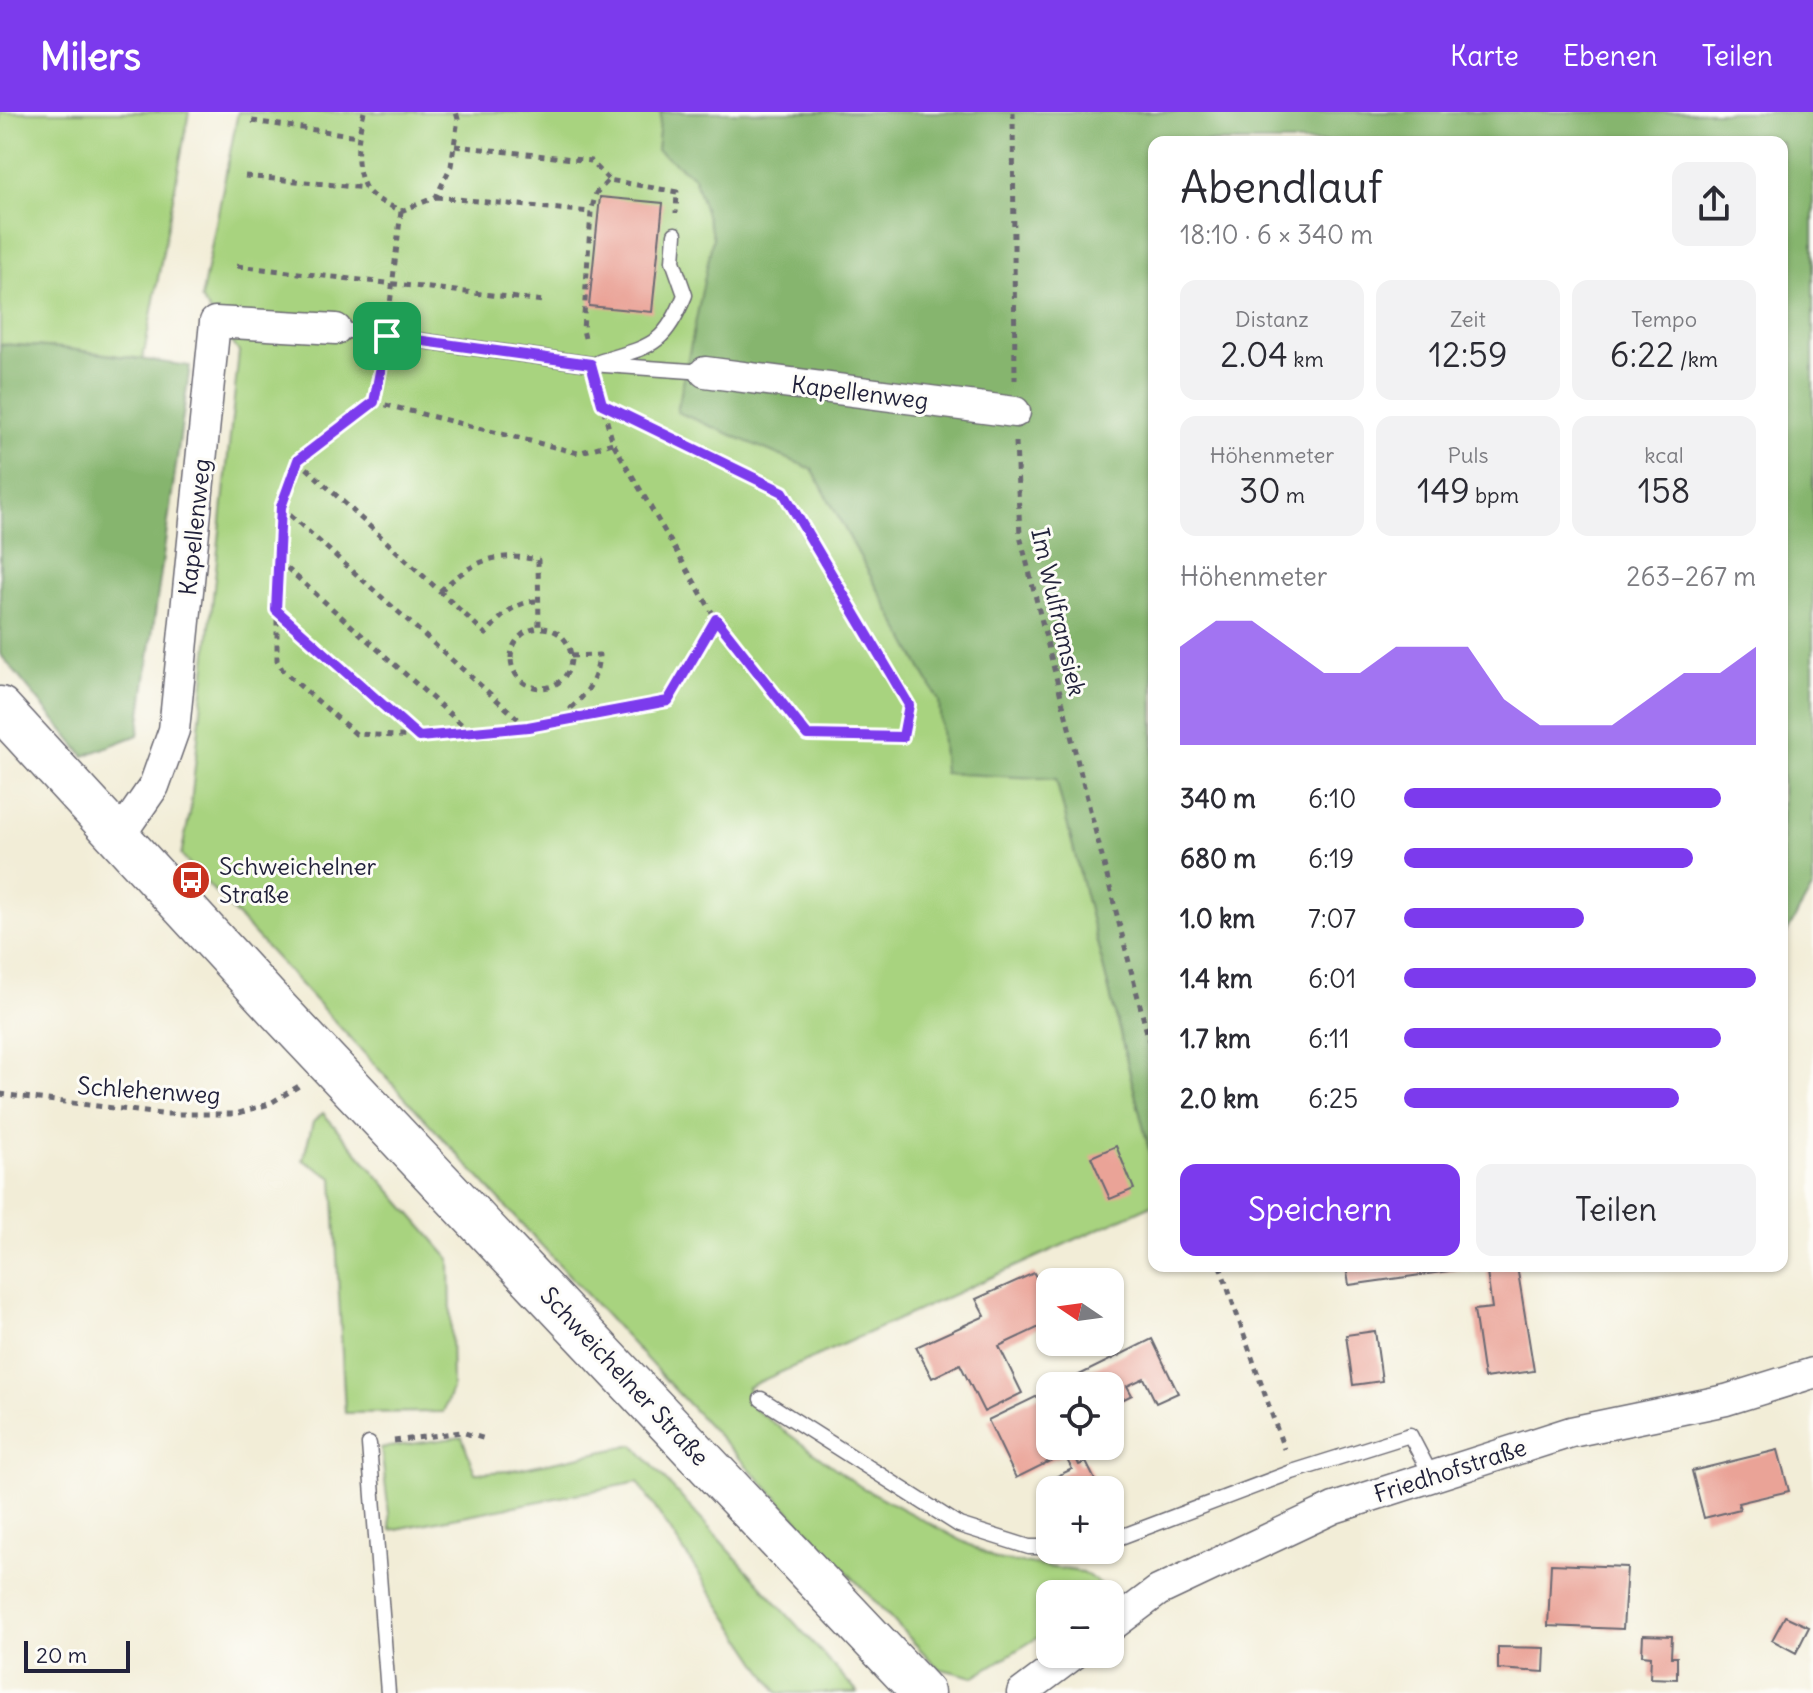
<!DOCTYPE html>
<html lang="de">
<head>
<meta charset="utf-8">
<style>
	:root { --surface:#fff; --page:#f2f2f3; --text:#2b2b33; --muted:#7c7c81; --accent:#7c3aed }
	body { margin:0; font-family:Delius,sans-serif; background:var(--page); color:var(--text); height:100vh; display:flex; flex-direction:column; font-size:30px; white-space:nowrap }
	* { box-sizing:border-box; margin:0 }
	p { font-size:26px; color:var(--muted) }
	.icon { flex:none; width:44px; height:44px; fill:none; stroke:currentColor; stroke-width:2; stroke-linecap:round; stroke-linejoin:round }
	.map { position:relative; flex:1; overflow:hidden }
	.panel { position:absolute; left:1148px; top:24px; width:640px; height:1136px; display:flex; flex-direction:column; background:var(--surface); border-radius:16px; box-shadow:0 2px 6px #0004 }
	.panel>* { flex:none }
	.needle { width:52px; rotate:283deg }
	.controls { position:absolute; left:1036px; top:1156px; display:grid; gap:16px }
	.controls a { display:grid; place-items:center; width:88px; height:88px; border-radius:16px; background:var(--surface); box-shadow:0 2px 6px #0004; font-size:40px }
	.scale { position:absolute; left:24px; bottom:20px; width:106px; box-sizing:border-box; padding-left:8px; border:4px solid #22223b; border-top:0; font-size:22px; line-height:28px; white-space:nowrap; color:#22223b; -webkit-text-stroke:6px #fdfcf7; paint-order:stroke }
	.pin { position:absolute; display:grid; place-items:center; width:68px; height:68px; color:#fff; margin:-34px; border-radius:16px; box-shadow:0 4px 12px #0006 }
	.round { display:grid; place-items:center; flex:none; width:84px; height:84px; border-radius:16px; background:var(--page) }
	.overview { display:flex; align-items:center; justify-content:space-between; height:136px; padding:0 32px }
	h1 { font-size:44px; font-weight:600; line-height:60px }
	.metrics { display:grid; grid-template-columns:repeat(3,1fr); gap:12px; height:136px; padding:8px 32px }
	.metrics div { display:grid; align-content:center; border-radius:16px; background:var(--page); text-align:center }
	.metrics b { font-size:34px; font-weight:600 }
	.metrics small { font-size:22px; font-weight:400 }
	.metrics p { font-size:22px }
	.chart { height:224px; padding:16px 32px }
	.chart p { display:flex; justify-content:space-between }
	.chart svg { width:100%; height:144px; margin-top:8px; fill:var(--accent); opacity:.7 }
	.action { display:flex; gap:16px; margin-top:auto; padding:16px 32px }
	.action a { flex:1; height:92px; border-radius:16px; background:var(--accent); color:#fff; font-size:32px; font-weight:600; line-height:92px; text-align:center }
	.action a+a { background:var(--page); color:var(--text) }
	ul { padding:0 32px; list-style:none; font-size:26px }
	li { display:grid; grid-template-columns:128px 96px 1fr; align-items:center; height:60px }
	li i { height:20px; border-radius:10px; background:var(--accent) }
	header { display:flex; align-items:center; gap:48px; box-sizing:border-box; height:112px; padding:0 40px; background:var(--accent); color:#fff }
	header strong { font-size:38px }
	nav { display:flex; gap:44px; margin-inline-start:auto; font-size:28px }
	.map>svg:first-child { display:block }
	.green { fill:#a8d37f; stroke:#657a5d; stroke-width:2 }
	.forest { fill:#86b56e; stroke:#546c54; stroke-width:2 }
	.building { fill:#eaa397 }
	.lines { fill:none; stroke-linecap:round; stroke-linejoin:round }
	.lane-casing { stroke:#6b6972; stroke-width:17 }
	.street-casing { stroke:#6b6972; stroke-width:33 }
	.secondary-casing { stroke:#6b6972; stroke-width:45 }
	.path { stroke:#6b6972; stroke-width:5; stroke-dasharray:6 6; stroke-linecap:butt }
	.lane { stroke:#fff; stroke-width:14 }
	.street { stroke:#fff; stroke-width:30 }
	.secondary { stroke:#fff; stroke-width:42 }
	.route-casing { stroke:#fff; stroke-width:16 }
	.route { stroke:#7c3aed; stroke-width:10 }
	.labels { text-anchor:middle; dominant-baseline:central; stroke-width:6; stroke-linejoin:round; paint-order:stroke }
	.street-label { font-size:24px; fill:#22223b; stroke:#fdfcf7 }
	.poi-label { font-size:24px; fill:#22223b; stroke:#fdfcf7; text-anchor:start }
</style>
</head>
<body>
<header>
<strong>Milers</strong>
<nav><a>Karte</a><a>Ebenen</a><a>Teilen</a></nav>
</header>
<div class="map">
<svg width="1813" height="1581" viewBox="0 0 1813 1581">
	<rect width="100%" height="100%" fill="#fdfcf7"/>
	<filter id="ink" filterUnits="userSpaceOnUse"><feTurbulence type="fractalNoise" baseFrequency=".0125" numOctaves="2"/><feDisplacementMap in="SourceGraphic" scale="16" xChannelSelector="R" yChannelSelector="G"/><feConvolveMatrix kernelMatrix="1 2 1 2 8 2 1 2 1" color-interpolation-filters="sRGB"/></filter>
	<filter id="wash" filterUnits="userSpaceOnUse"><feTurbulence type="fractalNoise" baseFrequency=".006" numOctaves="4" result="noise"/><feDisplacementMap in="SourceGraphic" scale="32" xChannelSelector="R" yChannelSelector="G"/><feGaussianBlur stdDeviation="1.8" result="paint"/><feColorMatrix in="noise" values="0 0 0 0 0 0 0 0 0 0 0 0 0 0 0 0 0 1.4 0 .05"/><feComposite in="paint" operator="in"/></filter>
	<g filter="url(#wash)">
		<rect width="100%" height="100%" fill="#f2edd7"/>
		<path class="green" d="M0,0H189L143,247L61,236L0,232Z
			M238,0H996L1056,666L1154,1057V1092L748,1275L753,1296L861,1375L996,1447L1082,1460L1095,1468L1107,1480L1050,1482V1518L973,1565L938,1556L676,1279L181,743L190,701L239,240L201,187Z
			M323,1001L450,1147L452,1277L443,1300L345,1301L333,1066L303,1048L313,1010Z
			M462,1325L475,1361L509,1359L634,1333L858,1581H778L638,1370L391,1418L381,1336Z"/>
		<path class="forest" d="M661,0H1813V775L1782,829V30H1154V1057L1056,667L944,661L939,589L812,357L677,300L713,125L694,65L657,38Z
			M0,232L61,236L190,254L138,623L84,644L0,542Z"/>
		<g id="blocks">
			<path class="building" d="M600,85L663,91L652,200L589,194Z
				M1116,1034L1134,1077L1110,1087L1091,1045Z
				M1346,1154H1471V1156L1349,1173Z
				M1486,1154H1517L1534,1259L1484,1266L1474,1198L1492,1196Z
				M1034,1161L1050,1194V1210L999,1234L1022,1281L984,1300L960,1252L932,1266L916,1235L985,1204L976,1187Z
				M1375,1219L1382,1269L1353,1273L1346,1223Z
				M1152,1227L1178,1281L1156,1291L1144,1266L1127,1274L1132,1283L1118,1290L1112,1281L1110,1282V1274H1057Z
				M1050,1278V1334H1081L1072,1338L1079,1353L1086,1350L1100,1378H1051L1047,1369L1072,1357L1064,1342L1016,1366L988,1308Z
				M1778,1338L1789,1379L1738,1391L1740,1397L1704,1406L1692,1359Z
				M1551,1452L1627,1455L1623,1517L1548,1514Z
				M1785,1504L1809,1515L1796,1541L1772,1528Z
				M1643,1523L1672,1524L1671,1545H1677V1567L1650,1566L1651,1544L1642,1543Z
				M1498,1535L1545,1536L1544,1560L1498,1557Z"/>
		</g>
	</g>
	<g filter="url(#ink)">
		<use href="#blocks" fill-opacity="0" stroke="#6b6972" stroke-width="2"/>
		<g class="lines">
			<g class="lane-casing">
				<path id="lane" d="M336,217L591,252L705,260
					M599,250C650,234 664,235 685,183L673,149L675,122
					M761,1287L959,1413L1029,1435H1050
					M369,1332L388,1581
					M1110,1429L1292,1360L1410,1323L1431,1363"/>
			</g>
			<g class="street-casing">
				<path id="street" d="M705,260L1015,300
					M118,726L154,674L174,618L215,210L336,217
					M1110,1515L1158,1479L1334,1396L1571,1320L1726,1288L1813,1261
					M1022,1581L1074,1542"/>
			</g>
			<g class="secondary-casing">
				<path id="secondary" d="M0,596L279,899L923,1581"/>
			</g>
			<path class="path" d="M364,0C358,23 353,52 365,75C371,87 390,93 401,99L436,85L451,54L458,7L456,0
				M1013,0L1015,268
				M252,9L358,24
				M455,34L591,49L609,68
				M245,64L365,76
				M436,85L591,100
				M237,154L544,189
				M389,201L401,99
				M585,226L583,218L591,100L596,81L609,68L677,80L676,101
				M597,274L613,331L578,341L374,290L298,348L281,395L277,448V548L283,559L356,622L419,625L528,615L668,589L716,507L613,331
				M374,290L382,246
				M603,293L783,380L909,593L903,625L807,623L716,507
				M1016,330L1020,424L1154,948
				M298,348L486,522C500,505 515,489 538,489
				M281,395L527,615
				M278,448L470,620
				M440,479C473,449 494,439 538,448L539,515
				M277,499L419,625
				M511 546a30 30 0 1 1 60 0a30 30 0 1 1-60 0Z
				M571,544L599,543C597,566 589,580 571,596L578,605
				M0,982L161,1002H236L269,992L299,974
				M1220,1154L1284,1337
				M394,1329L461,1320L486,1327"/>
			<use href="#lane" class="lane"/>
			<use href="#street" class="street"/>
			<use href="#secondary" class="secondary"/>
		</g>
	</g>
	<g class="lines" filter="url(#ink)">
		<g class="route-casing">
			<path id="route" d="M387,224L591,252L602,292L783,380L909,593L903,625L807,623L716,507L668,589L528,615L419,625L276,498L281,395L298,348L374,290Z"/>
		</g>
		<use href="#route" class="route"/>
	</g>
	<defs>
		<g id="bus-disc" transform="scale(2)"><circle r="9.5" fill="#c8321e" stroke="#fdfcf7"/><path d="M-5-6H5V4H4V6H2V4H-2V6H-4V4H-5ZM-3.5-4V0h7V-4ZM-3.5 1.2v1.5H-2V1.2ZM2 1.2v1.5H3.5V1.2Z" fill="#fff"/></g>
	</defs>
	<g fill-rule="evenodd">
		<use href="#bus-disc" x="191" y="768"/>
	</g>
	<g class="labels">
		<g class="street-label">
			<text transform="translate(860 280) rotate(7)">Kapellenweg</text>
			<text transform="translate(194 415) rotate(-84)">Kapellenweg</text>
			<text transform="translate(1059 500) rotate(77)">Im Wulframsiek</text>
			<text transform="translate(149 978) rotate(4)">Schlehenweg</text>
			<text transform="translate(625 1264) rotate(47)">Schweichelner Straße</text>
			<text transform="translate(1450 1358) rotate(-18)">Friedhofstraße</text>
		</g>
		<g class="poi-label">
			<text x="219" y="754">Schweichelner<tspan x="219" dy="28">Straße</tspan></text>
		</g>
	</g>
</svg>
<div class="controls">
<a><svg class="needle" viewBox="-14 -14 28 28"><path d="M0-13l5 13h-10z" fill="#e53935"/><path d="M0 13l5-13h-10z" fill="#7c7c81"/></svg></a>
<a><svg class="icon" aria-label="locate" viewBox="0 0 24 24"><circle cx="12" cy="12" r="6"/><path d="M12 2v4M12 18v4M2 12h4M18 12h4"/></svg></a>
<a>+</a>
<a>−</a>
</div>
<div class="scale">20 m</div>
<div class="pin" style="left:387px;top:224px;background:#1e9e55"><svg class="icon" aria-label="arrive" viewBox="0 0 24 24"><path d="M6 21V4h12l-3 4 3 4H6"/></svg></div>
<section class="panel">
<div class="overview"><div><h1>Abendlauf</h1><p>18:10 · 6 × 340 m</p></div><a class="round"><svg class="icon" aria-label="share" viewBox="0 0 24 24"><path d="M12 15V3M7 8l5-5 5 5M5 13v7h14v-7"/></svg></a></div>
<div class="metrics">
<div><p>Distanz</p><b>2.04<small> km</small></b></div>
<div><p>Zeit</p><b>12:59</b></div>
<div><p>Tempo</p><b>6:22<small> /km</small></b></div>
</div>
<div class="metrics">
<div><p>Höhenmeter</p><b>30<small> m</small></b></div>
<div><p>Puls</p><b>149<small> bpm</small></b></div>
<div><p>kcal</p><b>158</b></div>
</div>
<div class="chart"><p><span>Höhenmeter</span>263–267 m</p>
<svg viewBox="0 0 160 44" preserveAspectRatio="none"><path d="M0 44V14L10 6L20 6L30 14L40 22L50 22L60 14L70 14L80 14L90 30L100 38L110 38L120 38L130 30L140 22L150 22L160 14V44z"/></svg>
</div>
<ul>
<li><b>340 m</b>6:10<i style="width:90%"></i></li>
<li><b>680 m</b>6:19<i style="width:82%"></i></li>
<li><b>1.0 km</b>7:07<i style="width:51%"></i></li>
<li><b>1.4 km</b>6:01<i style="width:100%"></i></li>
<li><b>1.7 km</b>6:11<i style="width:90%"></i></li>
<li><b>2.0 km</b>6:25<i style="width:78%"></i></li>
</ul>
<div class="action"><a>Speichern</a><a>Teilen</a></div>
</section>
</div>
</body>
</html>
